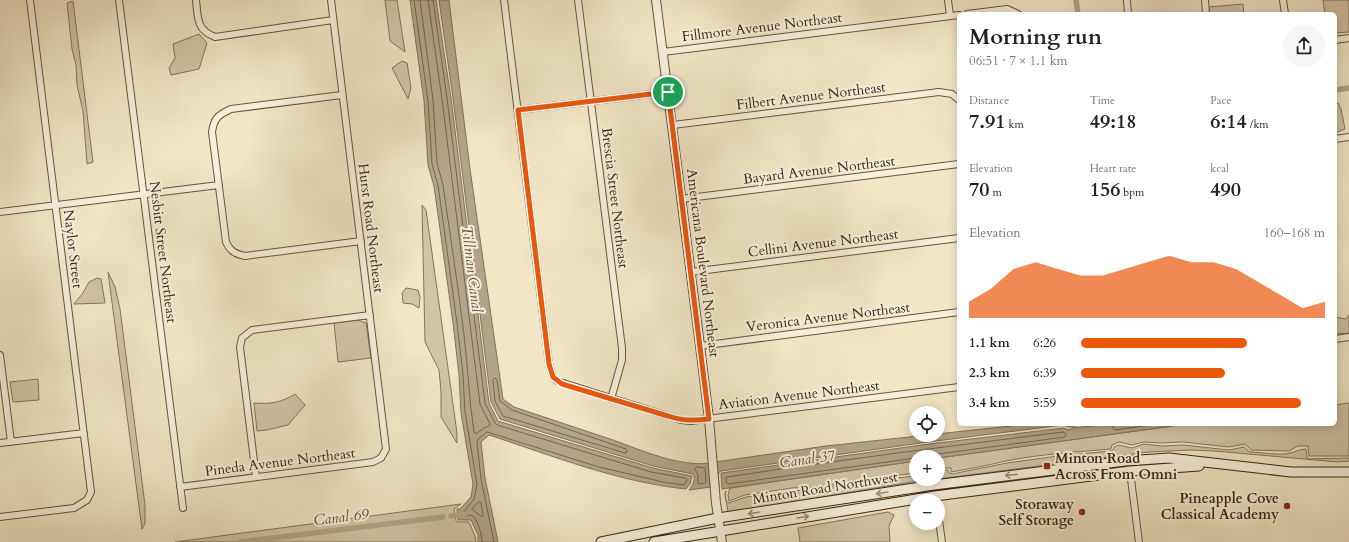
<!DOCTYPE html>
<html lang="en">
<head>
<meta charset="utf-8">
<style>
	:root { --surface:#fff; --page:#f6f6f6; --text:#222; --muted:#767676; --accent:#ea580c }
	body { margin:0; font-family:Cardo,serif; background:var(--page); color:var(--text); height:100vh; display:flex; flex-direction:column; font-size:15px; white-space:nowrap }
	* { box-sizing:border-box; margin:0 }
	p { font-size:13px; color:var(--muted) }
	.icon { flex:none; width:22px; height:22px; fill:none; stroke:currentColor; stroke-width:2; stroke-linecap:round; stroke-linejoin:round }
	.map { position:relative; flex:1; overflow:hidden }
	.side { position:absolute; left:957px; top:12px; width:380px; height:414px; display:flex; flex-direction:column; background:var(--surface); border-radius:6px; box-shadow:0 2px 10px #0003 }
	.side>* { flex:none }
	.tools { position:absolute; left:909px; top:406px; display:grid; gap:8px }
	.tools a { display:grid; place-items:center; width:36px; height:36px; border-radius:50%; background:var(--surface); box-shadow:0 2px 10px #0003; font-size:20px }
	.pin { position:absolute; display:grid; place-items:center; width:34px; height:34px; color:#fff; margin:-17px; border:2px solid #fff; border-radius:50%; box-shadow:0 1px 4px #0007 }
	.round { display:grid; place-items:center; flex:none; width:42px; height:42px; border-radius:21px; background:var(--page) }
	.overview { display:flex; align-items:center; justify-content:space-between; height:68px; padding:0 12px }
	h1 { font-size:22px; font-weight:800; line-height:30px }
	.figures { display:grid; grid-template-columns:repeat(3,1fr); gap:6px; height:68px; padding:4px 12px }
	.figures div { display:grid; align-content:center }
	.figures b { font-size:20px; font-weight:800 }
	.figures small { font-size:11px; font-weight:400 }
	.figures p { font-size:11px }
	.chart { height:112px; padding:8px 12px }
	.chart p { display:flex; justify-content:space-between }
	.chart svg { width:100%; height:72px; margin-top:4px; fill:var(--accent); opacity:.7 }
	ul { padding:0 12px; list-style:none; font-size:13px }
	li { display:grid; grid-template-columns:64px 48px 1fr; align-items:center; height:30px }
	li i { height:10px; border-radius:5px; background:var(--accent) }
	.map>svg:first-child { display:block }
	.green { fill:#d2c5a7; stroke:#86745c }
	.water { fill:#b3a489; stroke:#837159 }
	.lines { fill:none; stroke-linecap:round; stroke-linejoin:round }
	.shore { stroke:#77644e; stroke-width:1 }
	.canal { stroke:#b3a489; stroke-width:5.5 }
	.minor-casing { stroke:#68543f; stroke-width:8 }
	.tertiary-casing { stroke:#68543f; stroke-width:10 }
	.secondary-casing { stroke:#3b2412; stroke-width:11 }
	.minor { stroke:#f6efda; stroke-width:6 }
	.tertiary { stroke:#f6efda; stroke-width:8 }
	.secondary { stroke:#f6efda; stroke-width:9 }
	.oneway { stroke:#988a76 }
	.route-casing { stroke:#fff; stroke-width:8 }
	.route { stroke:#ea580c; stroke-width:5 }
	.poi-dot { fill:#8f2418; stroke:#f6efda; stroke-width:1.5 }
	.labels { text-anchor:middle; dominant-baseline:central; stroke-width:4; stroke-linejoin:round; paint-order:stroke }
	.street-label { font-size:14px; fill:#3b2412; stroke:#f6efda }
	.poi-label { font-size:14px; font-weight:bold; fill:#3b2412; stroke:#f6efda; text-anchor:end }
	.water-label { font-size:15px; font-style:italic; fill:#65513c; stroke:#f6efda }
</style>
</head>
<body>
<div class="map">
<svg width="1349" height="542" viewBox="0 0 1349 542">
	<rect width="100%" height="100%" fill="#f1e6c6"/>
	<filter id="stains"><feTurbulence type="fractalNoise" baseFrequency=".005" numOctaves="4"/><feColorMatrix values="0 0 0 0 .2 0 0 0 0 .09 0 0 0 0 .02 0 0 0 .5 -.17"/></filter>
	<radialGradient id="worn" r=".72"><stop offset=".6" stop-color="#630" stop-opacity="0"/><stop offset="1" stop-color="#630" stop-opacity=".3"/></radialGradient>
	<path class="green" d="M385,0H397L405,52L390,41Z
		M1323,0H1349V32L1335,33V14H1325Z
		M73,1L93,162L87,164L83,111L77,85L76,65L72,49L67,3Z
		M1243,4L1244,14H1210L1208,7Z
		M199,34L207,43L199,69L171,75L169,68L175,58L173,44Z
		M402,61L407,63L411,88L408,99L392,68Z
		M1338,103L1341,109L1345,129L1335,133V104Z
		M422,205L426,210L457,433V443L441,417V392L439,370L425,342Z
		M108,272L115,287L120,309L145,505V523L142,529Z
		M97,278L101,279L105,303L74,304L83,293L89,282Z
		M406,288L418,290L420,297L419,308L412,304L403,303L402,293Z
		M1349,315V333L1335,334V317L1346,319Z
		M358,320L366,323L371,358L338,362L334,323Z
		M38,379L39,400L13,402L10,382Z
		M295,394L305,405L288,425L267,430L257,431L254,403C272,404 280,403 295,394Z
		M1349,403V456H1309L1308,446H1298L1289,451L1251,450L1245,444L1229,447L1183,442L1161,443L1144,442L1132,445L1119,442L1112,445L1111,449C1076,452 1041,454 1006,461C988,465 970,469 951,472V468H942L941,471H938V458L1187,424H1335V405Z
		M1144,444L1162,446L1183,445L1229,450L1244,447L1250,452C1260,452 1281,456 1290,453C1296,452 1299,449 1306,449L1307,457L1308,459L1349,458V461L1338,462L1214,451L1191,450L1148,452L938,479V474L942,473L944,470H948L949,473L952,474L1007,463L1058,456L1111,451L1113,450L1114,447L1119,445L1132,448Z
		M916,461V473L839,482L828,486L792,488L745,495L729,501L728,495L730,488Z
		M916,476V479H933L917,481L728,513L725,493L726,491L725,495L726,501L729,503L746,497L792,491L828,488L839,484Z
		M461,504L454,509L456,521L457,522H469L475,536L476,542H175Z
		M888,512L894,515L889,526L890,542H800L798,528Z"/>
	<path class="water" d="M410,0H436L451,98L489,403L498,421L653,468L692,476L690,484L686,489C618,482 553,456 489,435L481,442L485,478L498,542H478V535L471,520H458L457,509H460L471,497L473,484L461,413L459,375L453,323L434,186L428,165L424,101Z
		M439,0H449L470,169L503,399L514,407C547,418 580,429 613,440C641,450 679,467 709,463L711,487L689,490C693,485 696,479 693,474L653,466L500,419L491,402L453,98Z
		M1029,424H1087L1069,427L1063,425L928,442L721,471L718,473L719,486H717L715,462L826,446Z
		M1113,424H1187L938,458V457H916V461L722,489L721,473L929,444L1064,428L1069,430L1072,428L1102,425L1108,426Z"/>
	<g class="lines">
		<path class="shore" d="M414,0L428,101L432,164L438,185L457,323L463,375L465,412L477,484L474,499L462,514L463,515C466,515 471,515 473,516C478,520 482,536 482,542
			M420,0L433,100L437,163L443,185C450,235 458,285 464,335C468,368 469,400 474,432L476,434L484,428L489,426L490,424L480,404L442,99L428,0
			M433,0L447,98L485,403L495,423L497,425L651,472L685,478L687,480L684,485L663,482L599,467L487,432L478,439L477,443L481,479L494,542
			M495,378L497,380L500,401L512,410L626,449L627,452L625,453L503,416L495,401L493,380Z
			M1113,424V428L1115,430L1157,424
			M916,458L728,484L726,482V478L727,477C839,460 951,446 1063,432L1066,434L1065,437L938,454L934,457
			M697,467L705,468L706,482L705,483L699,484L698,483V475L695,469Z
			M479,502L481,503L483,515L482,517L472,509Z"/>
		<path class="canal" d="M1076,0L1078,14
			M1335,90L1349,88
			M451,516L465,514
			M241,542L443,517"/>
		<g class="minor-casing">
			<path id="minor" d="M119,0L183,508
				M196,0C198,17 196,30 215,37L333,20
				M504,0L549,364L553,377L557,381L668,416L681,420L691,421L959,387
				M578,0L622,348V360L611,399
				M948,0L950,16
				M1127,0L1128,14
				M1205,0L1206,14
				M1283,0L1285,14
				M967,14L1007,9L1018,14
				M1335,40L1349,38
				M663,52L959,15
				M342,95L231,109C218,115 214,118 212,132L226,242C230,251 235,254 245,256L361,241
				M518,110L668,92
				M673,125L939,92L952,94L959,100
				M1335,139L1349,137
				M681,199L959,164
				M0,212L219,185
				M691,272L959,238
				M1335,339L1349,337
				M700,346L959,312
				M0,355L11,442
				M0,443L84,433
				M1130,471L1139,542
				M256,477L240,347L242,338L252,330L370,315
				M180,487L373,462L381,458L386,449L331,0
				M938,513L942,542
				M0,517L74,508L87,500L91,492L30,0"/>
		</g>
		<g class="tertiary-casing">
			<path id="tertiary" d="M656,0L700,346L709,419L716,503L722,542"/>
		</g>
		<g class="secondary-casing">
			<path id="secondary" d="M601,542L718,518L934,485L1125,461L1169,458L1291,472H1349
				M654,542L935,496L1130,471L1199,466"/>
		</g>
		<use href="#minor" class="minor"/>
		<use href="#tertiary" class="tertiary"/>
		<use href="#secondary" class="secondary"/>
	</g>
	<defs><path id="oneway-shaft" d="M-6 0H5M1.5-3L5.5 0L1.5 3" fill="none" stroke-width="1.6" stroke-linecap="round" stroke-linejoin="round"/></defs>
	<g class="oneway">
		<use href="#oneway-shaft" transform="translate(1011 475) rotate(173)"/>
		<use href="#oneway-shaft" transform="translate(882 493) rotate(171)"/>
		<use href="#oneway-shaft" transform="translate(754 513) rotate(171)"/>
		<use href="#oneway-shaft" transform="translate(803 517) rotate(-9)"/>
	</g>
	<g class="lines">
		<g class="route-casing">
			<path id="route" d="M668,92L709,419C694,421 682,421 668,416L562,384L553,377L549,364L518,110Z"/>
		</g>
		<use href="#route" class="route"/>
	</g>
	<g class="poi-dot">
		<rect x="1043" y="462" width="8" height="8" rx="2"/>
		<circle cx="1287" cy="506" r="4"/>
		<circle cx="1082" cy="512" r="4"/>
	</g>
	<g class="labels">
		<g class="street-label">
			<text transform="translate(762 27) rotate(-7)">Fillmore Avenue Northeast</text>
			<text transform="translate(811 96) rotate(-7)">Filbert Avenue Northeast</text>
			<text transform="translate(819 170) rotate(-7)">Bayard Avenue Northeast</text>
			<text transform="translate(615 198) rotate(83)">Brescia Street Northeast</text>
			<text transform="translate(371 228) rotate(83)">Hurst Road Northeast</text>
			<text transform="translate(823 243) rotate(-7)">Cellini Avenue Northeast</text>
			<text transform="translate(73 249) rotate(83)">Naylor Street</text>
			<text transform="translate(163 252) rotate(83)">Nesbitt Street Northeast</text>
			<text transform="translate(703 263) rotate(83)">Americana Boulevard Northeast</text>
			<text transform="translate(828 317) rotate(-7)">Veronica Avenue Northeast</text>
			<text transform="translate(799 395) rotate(-7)">Aviation Avenue Northeast</text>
			<text transform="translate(280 462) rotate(-7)">Pineda Avenue Northeast</text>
			<text transform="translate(825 488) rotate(-9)">Minton Road Northwest</text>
		</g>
		<g class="poi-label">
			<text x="1055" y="458" text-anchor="start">Minton Road<tspan x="1055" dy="16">Across From Omni</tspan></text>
			<text x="1279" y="498">Pineapple Cove<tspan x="1279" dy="16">Classical Academy</tspan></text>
			<text x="1074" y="504">Storaway<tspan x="1074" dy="16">Self Storage</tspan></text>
		</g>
		<g class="water-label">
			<text transform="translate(472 269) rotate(83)">Tillman Canal</text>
			<text transform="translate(807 459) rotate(-8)">Canal 37</text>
			<text transform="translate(341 517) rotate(-7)">Canal 69</text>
		</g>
	</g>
	<rect width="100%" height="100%" filter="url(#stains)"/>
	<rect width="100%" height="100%" fill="url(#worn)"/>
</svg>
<div class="tools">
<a><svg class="icon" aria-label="locate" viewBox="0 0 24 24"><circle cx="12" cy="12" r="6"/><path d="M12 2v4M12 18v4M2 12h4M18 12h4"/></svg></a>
<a>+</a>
<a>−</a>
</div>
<div class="pin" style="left:668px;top:92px;background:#1e9e55"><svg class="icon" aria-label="arrive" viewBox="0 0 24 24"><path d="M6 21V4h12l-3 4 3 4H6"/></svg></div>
<section class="side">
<div class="overview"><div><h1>Morning run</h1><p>06:51 · 7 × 1.1 km</p></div><a class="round"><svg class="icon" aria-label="share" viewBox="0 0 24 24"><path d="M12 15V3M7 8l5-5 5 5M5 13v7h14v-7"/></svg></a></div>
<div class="figures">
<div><p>Distance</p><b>7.91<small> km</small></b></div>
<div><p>Time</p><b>49:18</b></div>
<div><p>Pace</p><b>6:14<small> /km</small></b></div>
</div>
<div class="figures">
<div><p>Elevation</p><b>70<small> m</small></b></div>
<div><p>Heart rate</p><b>156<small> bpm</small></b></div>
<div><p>kcal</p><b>490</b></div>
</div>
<div class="chart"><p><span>Elevation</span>160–168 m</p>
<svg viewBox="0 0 160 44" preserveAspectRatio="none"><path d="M0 44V34L10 26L20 14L30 10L40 14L50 18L60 18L70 14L80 10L90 6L100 10L110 10L120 14L130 22L140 30L150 38L160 34V44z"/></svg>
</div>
<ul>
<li><b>1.1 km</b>6:26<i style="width:68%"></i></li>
<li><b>2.3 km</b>6:39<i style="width:59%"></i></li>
<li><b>3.4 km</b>5:59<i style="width:90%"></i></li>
</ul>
</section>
</div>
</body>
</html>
